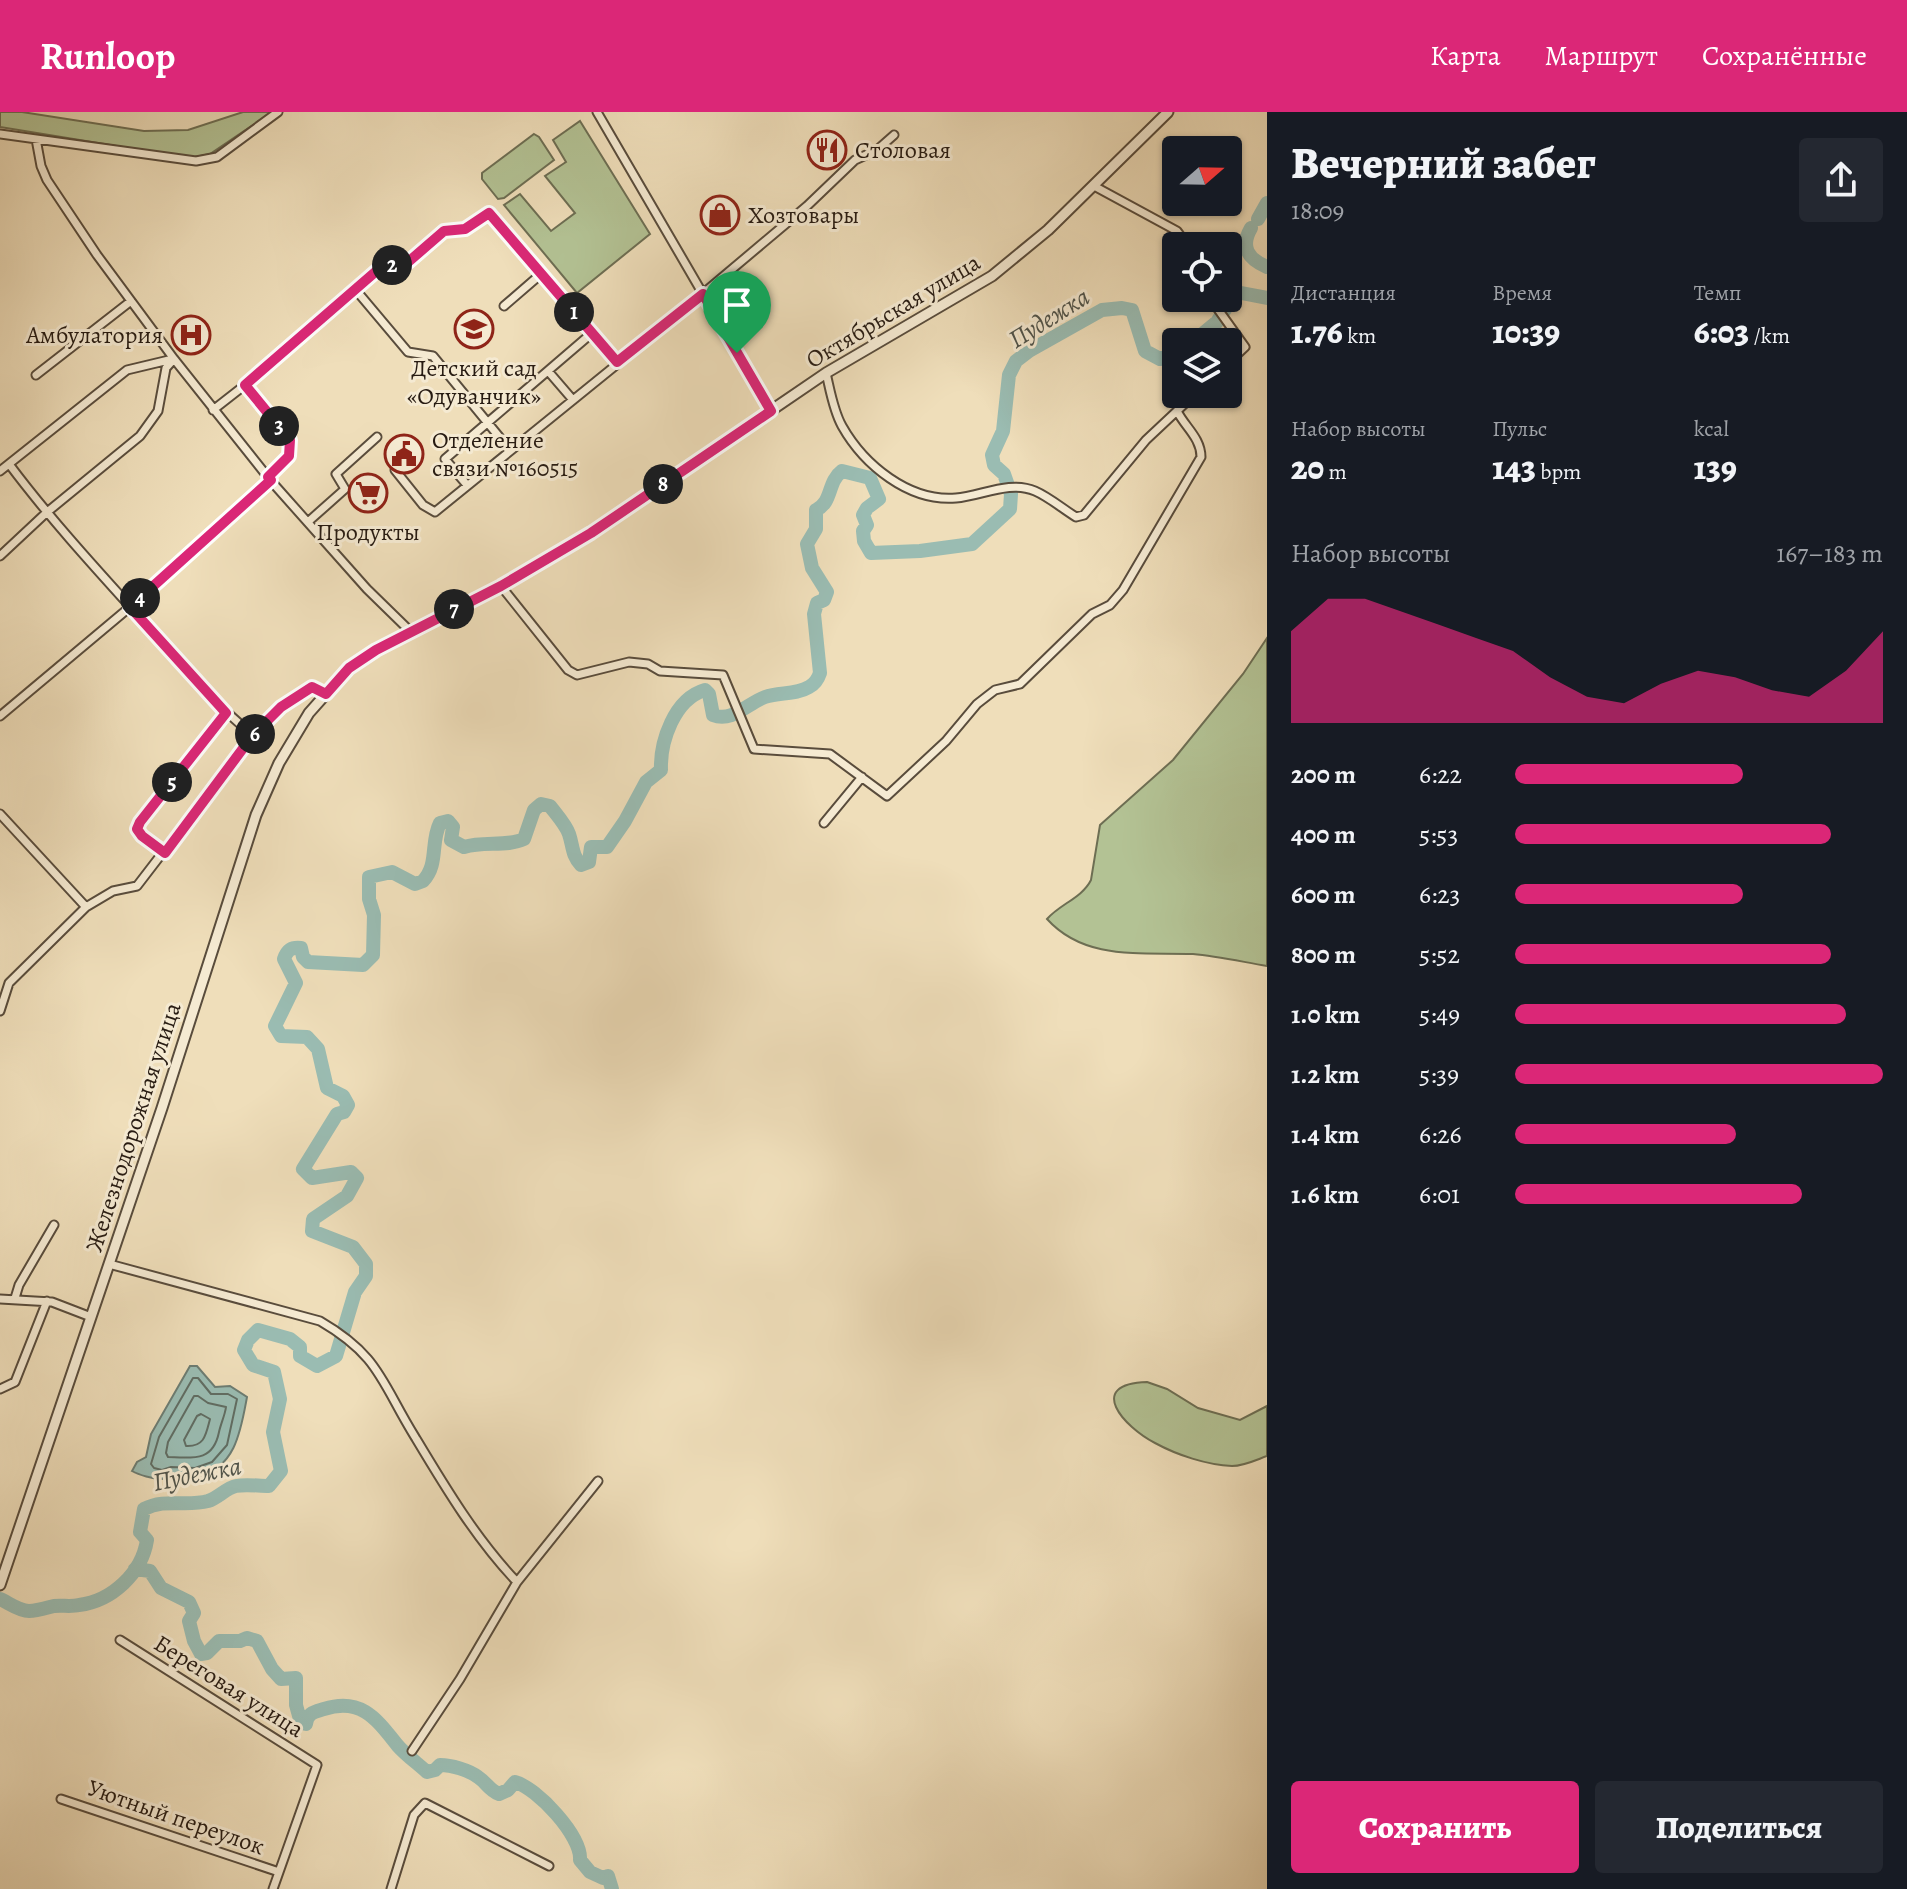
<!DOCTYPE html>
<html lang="ru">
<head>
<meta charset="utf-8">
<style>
	:root { --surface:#171b24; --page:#242831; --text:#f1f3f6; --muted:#9ea1a6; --accent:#db2777 }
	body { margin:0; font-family:Alegreya,serif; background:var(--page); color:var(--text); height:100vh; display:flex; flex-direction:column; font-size:30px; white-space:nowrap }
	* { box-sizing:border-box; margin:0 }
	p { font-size:26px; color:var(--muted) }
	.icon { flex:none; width:44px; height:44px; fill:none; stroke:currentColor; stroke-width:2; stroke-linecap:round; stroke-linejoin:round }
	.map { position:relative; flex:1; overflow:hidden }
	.drawer { display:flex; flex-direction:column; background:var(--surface); width:640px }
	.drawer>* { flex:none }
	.needle { width:52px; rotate:70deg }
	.fabs { position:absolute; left:1162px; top:24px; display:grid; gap:16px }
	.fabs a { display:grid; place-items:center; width:80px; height:80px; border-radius:8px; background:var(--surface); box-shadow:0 2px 6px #0004; font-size:40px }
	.pin { position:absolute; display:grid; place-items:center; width:68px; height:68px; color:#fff; margin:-82px -34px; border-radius:50% 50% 50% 0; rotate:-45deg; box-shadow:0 0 8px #0007 }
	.pin .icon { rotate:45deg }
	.km { position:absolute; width:40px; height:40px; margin:-20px; border-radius:50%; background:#222; color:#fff; font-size:22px; line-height:40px; text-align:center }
	.round { display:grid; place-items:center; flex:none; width:84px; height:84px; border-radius:8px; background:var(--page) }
	.head { display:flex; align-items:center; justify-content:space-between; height:136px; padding:0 24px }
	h1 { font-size:44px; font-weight:800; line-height:60px }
	.metrics { display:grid; grid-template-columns:repeat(3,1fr); gap:12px; height:136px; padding:8px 24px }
	.metrics div { display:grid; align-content:center }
	.metrics b { font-size:34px; font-weight:800 }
	.metrics small { font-size:22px; font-weight:400 }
	.metrics p { font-size:22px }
	.chart { height:224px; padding:16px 24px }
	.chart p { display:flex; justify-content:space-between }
	.chart svg { width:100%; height:144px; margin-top:8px; fill:var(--accent); opacity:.7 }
	.primary-button { display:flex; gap:16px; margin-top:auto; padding:16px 24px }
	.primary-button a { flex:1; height:92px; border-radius:8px; background:var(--accent); color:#fff; font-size:32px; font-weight:800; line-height:92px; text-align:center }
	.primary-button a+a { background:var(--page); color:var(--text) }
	ul { padding:0 24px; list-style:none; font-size:26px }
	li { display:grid; grid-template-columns:128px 96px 1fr; align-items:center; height:60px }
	li i { height:20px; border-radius:10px; background:var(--accent) }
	header { display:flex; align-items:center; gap:48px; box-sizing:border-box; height:112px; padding:0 40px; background:var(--accent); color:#fff }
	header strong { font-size:38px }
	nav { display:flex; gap:44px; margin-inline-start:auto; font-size:28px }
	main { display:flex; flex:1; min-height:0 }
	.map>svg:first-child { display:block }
	.green { fill:#b3c294; stroke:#6d6e53; stroke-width:2 }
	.water { fill:#9abcb2; stroke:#6c7c72; stroke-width:2 }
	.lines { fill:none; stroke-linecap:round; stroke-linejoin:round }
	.shore { stroke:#606c62; stroke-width:2 }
	.river { stroke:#9abcb2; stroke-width:14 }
	.minor-casing { stroke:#594c3c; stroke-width:11 }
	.tertiary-casing { stroke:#594c3c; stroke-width:13 }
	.minor { stroke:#f5ead2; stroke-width:7 }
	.tertiary { stroke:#f5ead2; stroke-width:9 }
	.route-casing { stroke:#fff; stroke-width:16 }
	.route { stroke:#db2777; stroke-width:10 }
	.labels { text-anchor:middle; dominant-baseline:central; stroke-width:6; stroke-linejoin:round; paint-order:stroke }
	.poi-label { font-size:24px; fill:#271b12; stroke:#f5ead2; text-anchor:start }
	.street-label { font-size:24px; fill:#271b12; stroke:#f5ead2 }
	.water-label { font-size:26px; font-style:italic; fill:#4f534a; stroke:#f5ead2 }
</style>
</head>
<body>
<header>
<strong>Runloop</strong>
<nav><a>Карта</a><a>Маршрут</a><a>Сохранённые</a></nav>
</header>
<main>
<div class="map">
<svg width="1267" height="1777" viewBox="0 0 1267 1777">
	<rect width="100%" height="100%" fill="#efdeba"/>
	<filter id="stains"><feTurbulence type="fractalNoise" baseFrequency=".0025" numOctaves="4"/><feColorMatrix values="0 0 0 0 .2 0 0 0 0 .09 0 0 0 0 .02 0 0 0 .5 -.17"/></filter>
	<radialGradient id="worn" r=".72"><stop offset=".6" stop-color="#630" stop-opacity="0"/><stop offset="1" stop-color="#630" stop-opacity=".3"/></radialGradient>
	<path class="green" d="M0,0H22L144,19L188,18L243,0H272L210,42L190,46L0,15Z
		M580,9L650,122L577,181L504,93L520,82L551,119L575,101L545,64L566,50L553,28Z
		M534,22L539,25L554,48L504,86L498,87L482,67V61Z
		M1267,526V854C1243,850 1217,844 1193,842C1141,840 1085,849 1047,807C1060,792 1082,786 1091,768L1100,713L1173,648L1243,562Z
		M1147,1270L1167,1277L1198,1296L1240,1308L1267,1294V1344C1256,1348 1244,1354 1232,1354C1207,1353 1177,1343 1155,1331C1124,1315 1085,1272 1147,1270Z"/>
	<path class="water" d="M190,1254H197L215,1275L230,1274L247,1285C241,1317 236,1356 198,1364C190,1366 182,1363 173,1363C169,1364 166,1367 162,1367C153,1367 139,1363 132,1359L137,1350L146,1345L151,1322Z"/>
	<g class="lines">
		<path class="shore" d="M193,1266H198L211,1282H228L237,1287L227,1333L212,1350L195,1356L171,1355L162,1358L154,1356L151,1352L159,1325Z
			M194,1284H198L208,1291L226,1295C225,1303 221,1311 219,1320C213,1350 193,1346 168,1345L166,1341L168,1330Z
			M201,1302L210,1307C206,1322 205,1335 186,1334L184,1328L197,1304Z"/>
		<path class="river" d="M1258,107L1267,91
			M1251,116C1240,135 1248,147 1267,155
			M1193,230L1217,210L1236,180L1267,186
			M135,1457L150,1459L161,1476L189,1490L194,1501L189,1509L194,1529L201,1542L207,1541L219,1529H240L247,1526L257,1529L272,1557L281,1567L296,1566V1593L301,1611L306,1612C307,1601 314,1600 324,1597C362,1585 377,1608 398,1634C406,1643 417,1651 427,1660L435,1658L440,1653C451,1653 469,1658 478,1665C487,1671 489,1678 499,1682L508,1678L515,1670C537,1676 582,1724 580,1748L590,1760L603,1766L608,1764L612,1777
			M0,1487C9,1491 19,1499 29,1499C37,1499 46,1496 54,1494C62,1493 71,1495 79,1493C112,1489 142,1461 147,1428L140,1420L144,1397C165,1386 186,1395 208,1389C218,1386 226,1376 236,1374C246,1372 258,1374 269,1374L281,1359L273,1320L280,1287L274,1260L253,1253L244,1238L248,1228L258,1218L290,1227L300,1235V1244L317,1254L336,1244L355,1180L366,1164V1152L353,1135L312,1119L313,1107L347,1084L357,1066L351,1060L312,1066L303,1057L337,1002L344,1000L348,993L343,984L327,976L318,937L307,925L281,924L275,914L296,871L284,847C287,838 291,835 301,836L303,845L308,850L363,853L373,843L374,803L369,787V765L392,760L415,772L423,769C439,752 430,731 440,711L448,709L453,715L451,728L464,735C484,729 507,735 524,727L534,698L541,692L550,694C556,702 566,713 569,722C573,734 572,744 581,753L589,750L591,735H607L625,709L646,670L661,658C660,630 674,587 705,578L709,582L713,603C732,611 748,591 765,585C779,580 796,583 809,575C815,572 818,567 820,561L814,502L817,491L824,488L827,480L812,456L807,432L816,417V398C833,390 827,370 842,359L870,366L879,387L867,396L863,403L867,413L863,419L864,429L871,441L920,439L972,432L1010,397L1011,382L1004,362L994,353L992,343L1003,319L1009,263L1016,249L1029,239L1102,198L1122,196L1132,198L1145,239L1160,247L1176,242"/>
		<g class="minor-casing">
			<path id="minor" d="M597,0L771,299
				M0,22L196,49L217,45L278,0
				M36,27L41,54L47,68L97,143L174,247L271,369L367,477L410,519
				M1094,74L1177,119L1188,134
				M355,177L408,240L433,244L510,338
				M1210,186L1245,235L1228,251
				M504,194L541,162
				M548,259L573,288
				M826,261C830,277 833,298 842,314C864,353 909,390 956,386C981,384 1010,368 1035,379C1049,385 1063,397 1076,405L1084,403L1146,328L1195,282
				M36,263L131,189
				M245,273L290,328L289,344L268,365
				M213,298L245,273L381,155L407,151L444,119L465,117L489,101L617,250
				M9,352C51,408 98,459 146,512C180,550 213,591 253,623
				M395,358L423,393L435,400L668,211L807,94L855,48L877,38L894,23
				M0,359L127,258L173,247
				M467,373L445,347L592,221
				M309,409L345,377L336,362L377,325
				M0,444L46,401L140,324L158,299L166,256L174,247
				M501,474L568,558L577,563L629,550L648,552L660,559L723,563L754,637L830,642L887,684L946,629L977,592L995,578L1020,572L1092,502L1110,493L1123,478L1201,345C1201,326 1185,315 1177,299
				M0,604L130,495L271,368
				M0,702L86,795
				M824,711L862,665
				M165,741L142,724L137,717L140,710L226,601
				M0,899L9,871L86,795L113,779L137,774L253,623L281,595L312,575L326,582
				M109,1152L320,1209C380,1244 381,1270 415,1325C445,1375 476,1427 517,1470
				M15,1186L19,1173L54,1113
				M0,1187L52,1190L91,1205
				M0,1277L15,1270L47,1189
				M120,1528L317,1653L273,1777
				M412,1639L460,1567L517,1470L598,1369
				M61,1687L279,1760
				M391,1777L414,1703L425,1691L549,1754"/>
		</g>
		<g class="tertiary-casing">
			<path id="tertiary" d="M0,1473L162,996L256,703L279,651L309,601L349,556L376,538L501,474L591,421L826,261L992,164L1048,118L1168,0"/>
		</g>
		<use href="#minor" class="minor"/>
		<use href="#tertiary" class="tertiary"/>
	</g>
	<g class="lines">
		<g class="route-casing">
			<path id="route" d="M489,101L617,250L703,182L771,299L591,421L501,474L376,538L349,556L326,582L312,575L281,595L253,623L165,741L142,724L137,717L140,710L226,601L130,495L271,368L268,365L289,344L290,328L245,273L381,155L407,151L444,119L465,117Z"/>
		</g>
		<use href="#route" class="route"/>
	</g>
	<defs>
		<g id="restaurant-ring" transform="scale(2)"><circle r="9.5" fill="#f5ead2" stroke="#8f2418" stroke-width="1.5"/><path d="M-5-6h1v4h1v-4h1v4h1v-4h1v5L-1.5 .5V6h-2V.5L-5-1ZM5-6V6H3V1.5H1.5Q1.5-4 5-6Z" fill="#8f2418"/></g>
		<g id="shop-ring" transform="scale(2)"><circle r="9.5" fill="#f5ead2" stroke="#8f2418" stroke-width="1.5"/><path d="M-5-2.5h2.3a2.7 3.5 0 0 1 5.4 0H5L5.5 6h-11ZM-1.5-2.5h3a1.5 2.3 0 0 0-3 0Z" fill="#8f2418"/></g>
		<g id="school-ring" transform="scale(2)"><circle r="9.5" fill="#f5ead2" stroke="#8f2418" stroke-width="1.5"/><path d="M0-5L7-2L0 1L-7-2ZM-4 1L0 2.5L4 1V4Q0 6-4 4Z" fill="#8f2418"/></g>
		<g id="hospital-ring" transform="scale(2)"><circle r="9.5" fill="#f5ead2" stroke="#8f2418" stroke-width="1.5"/><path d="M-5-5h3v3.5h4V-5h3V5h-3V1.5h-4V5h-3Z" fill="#8f2418"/></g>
		<g id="civic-ring" transform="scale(2)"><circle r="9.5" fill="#f5ead2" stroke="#8f2418" stroke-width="1.5"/><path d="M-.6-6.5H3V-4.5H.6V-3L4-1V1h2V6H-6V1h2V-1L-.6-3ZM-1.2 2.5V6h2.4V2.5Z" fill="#8f2418"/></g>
		<g id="supermarket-ring" transform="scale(2)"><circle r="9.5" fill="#f5ead2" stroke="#8f2418" stroke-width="1.5"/><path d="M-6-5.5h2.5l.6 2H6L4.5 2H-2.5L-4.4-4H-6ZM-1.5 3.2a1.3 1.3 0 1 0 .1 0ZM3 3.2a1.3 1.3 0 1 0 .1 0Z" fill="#8f2418"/></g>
	</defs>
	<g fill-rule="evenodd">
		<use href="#restaurant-ring" x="827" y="38"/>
		<use href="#shop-ring" x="720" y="103"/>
		<use href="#school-ring" x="474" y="217"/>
		<use href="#hospital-ring" x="191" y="223"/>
		<use href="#civic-ring" x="404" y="342"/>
		<use href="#supermarket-ring" x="368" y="381"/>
	</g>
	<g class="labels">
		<g class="poi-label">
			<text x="855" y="38">Столовая</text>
			<text x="748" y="103">Хозтовары</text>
			<text x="163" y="223" text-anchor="end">Амбулатория</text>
			<text x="474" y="256" text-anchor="middle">Детский сад<tspan x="474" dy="28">«Одуванчик»</tspan></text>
			<text x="432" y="328">Отделение<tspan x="432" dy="28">связи №160515</tspan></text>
			<text x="368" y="420" text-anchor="middle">Продукты</text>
		</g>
		<g class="street-label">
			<text transform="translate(893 199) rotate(-31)">Октябрьская улица</text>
			<text transform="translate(133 1015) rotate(-72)">Железнодорожная улица</text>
			<text transform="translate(229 1574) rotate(32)">Береговая улица</text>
			<text transform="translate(176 1705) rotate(19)">Уютный переулок</text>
		</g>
		<g class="water-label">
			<text transform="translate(1049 206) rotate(-32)">Пудежка</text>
			<text transform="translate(197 1362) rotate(-11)">Пудежка</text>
		</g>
	</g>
	<rect width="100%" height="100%" filter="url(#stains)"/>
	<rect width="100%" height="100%" fill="url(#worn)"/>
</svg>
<div class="fabs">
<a><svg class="needle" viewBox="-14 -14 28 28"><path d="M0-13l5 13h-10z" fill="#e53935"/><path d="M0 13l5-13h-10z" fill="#9ea1a6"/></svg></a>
<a><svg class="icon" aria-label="locate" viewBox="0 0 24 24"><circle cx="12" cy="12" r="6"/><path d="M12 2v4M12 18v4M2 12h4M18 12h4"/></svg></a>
<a><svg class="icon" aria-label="layers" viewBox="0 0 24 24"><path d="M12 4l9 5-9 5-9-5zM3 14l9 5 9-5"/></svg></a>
</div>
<div class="pin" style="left:737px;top:241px;background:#1e9e55"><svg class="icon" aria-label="arrive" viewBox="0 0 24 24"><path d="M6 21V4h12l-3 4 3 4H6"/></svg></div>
<b class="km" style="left:574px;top:200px">1</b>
<b class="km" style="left:392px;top:153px">2</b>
<b class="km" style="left:279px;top:314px">3</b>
<b class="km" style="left:140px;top:486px">4</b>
<b class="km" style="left:172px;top:670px">5</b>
<b class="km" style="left:255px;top:622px">6</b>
<b class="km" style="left:454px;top:497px">7</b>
<b class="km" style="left:663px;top:372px">8</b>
</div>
<section class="drawer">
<div class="head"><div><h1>Вечерний забег</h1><p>18:09</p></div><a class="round"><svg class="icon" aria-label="share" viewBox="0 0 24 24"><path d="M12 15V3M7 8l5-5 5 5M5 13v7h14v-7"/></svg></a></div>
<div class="metrics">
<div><p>Дистанция</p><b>1.76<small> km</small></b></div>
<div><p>Время</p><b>10:39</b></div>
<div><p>Темп</p><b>6:03<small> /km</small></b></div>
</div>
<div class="metrics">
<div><p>Набор высоты</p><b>20<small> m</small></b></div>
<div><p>Пульс</p><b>143<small> bpm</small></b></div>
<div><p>kcal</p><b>139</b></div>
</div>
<div class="chart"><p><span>Набор высоты</span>167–183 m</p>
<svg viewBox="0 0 160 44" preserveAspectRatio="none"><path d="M0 44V16L10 6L20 6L30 10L40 14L50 18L60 22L70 30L80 36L90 38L100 32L110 28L120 30L130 34L140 36L150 28L160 16V44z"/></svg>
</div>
<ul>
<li><b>200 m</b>6:22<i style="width:62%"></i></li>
<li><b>400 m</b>5:53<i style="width:86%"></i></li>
<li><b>600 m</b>6:23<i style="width:62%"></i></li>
<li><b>800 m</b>5:52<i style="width:86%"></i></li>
<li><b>1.0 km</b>5:49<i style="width:90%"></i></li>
<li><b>1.2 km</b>5:39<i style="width:100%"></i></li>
<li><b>1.4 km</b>6:26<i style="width:60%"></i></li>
<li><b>1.6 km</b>6:01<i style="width:78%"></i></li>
</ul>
<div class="primary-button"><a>Сохранить</a><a>Поделиться</a></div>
</section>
</main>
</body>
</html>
